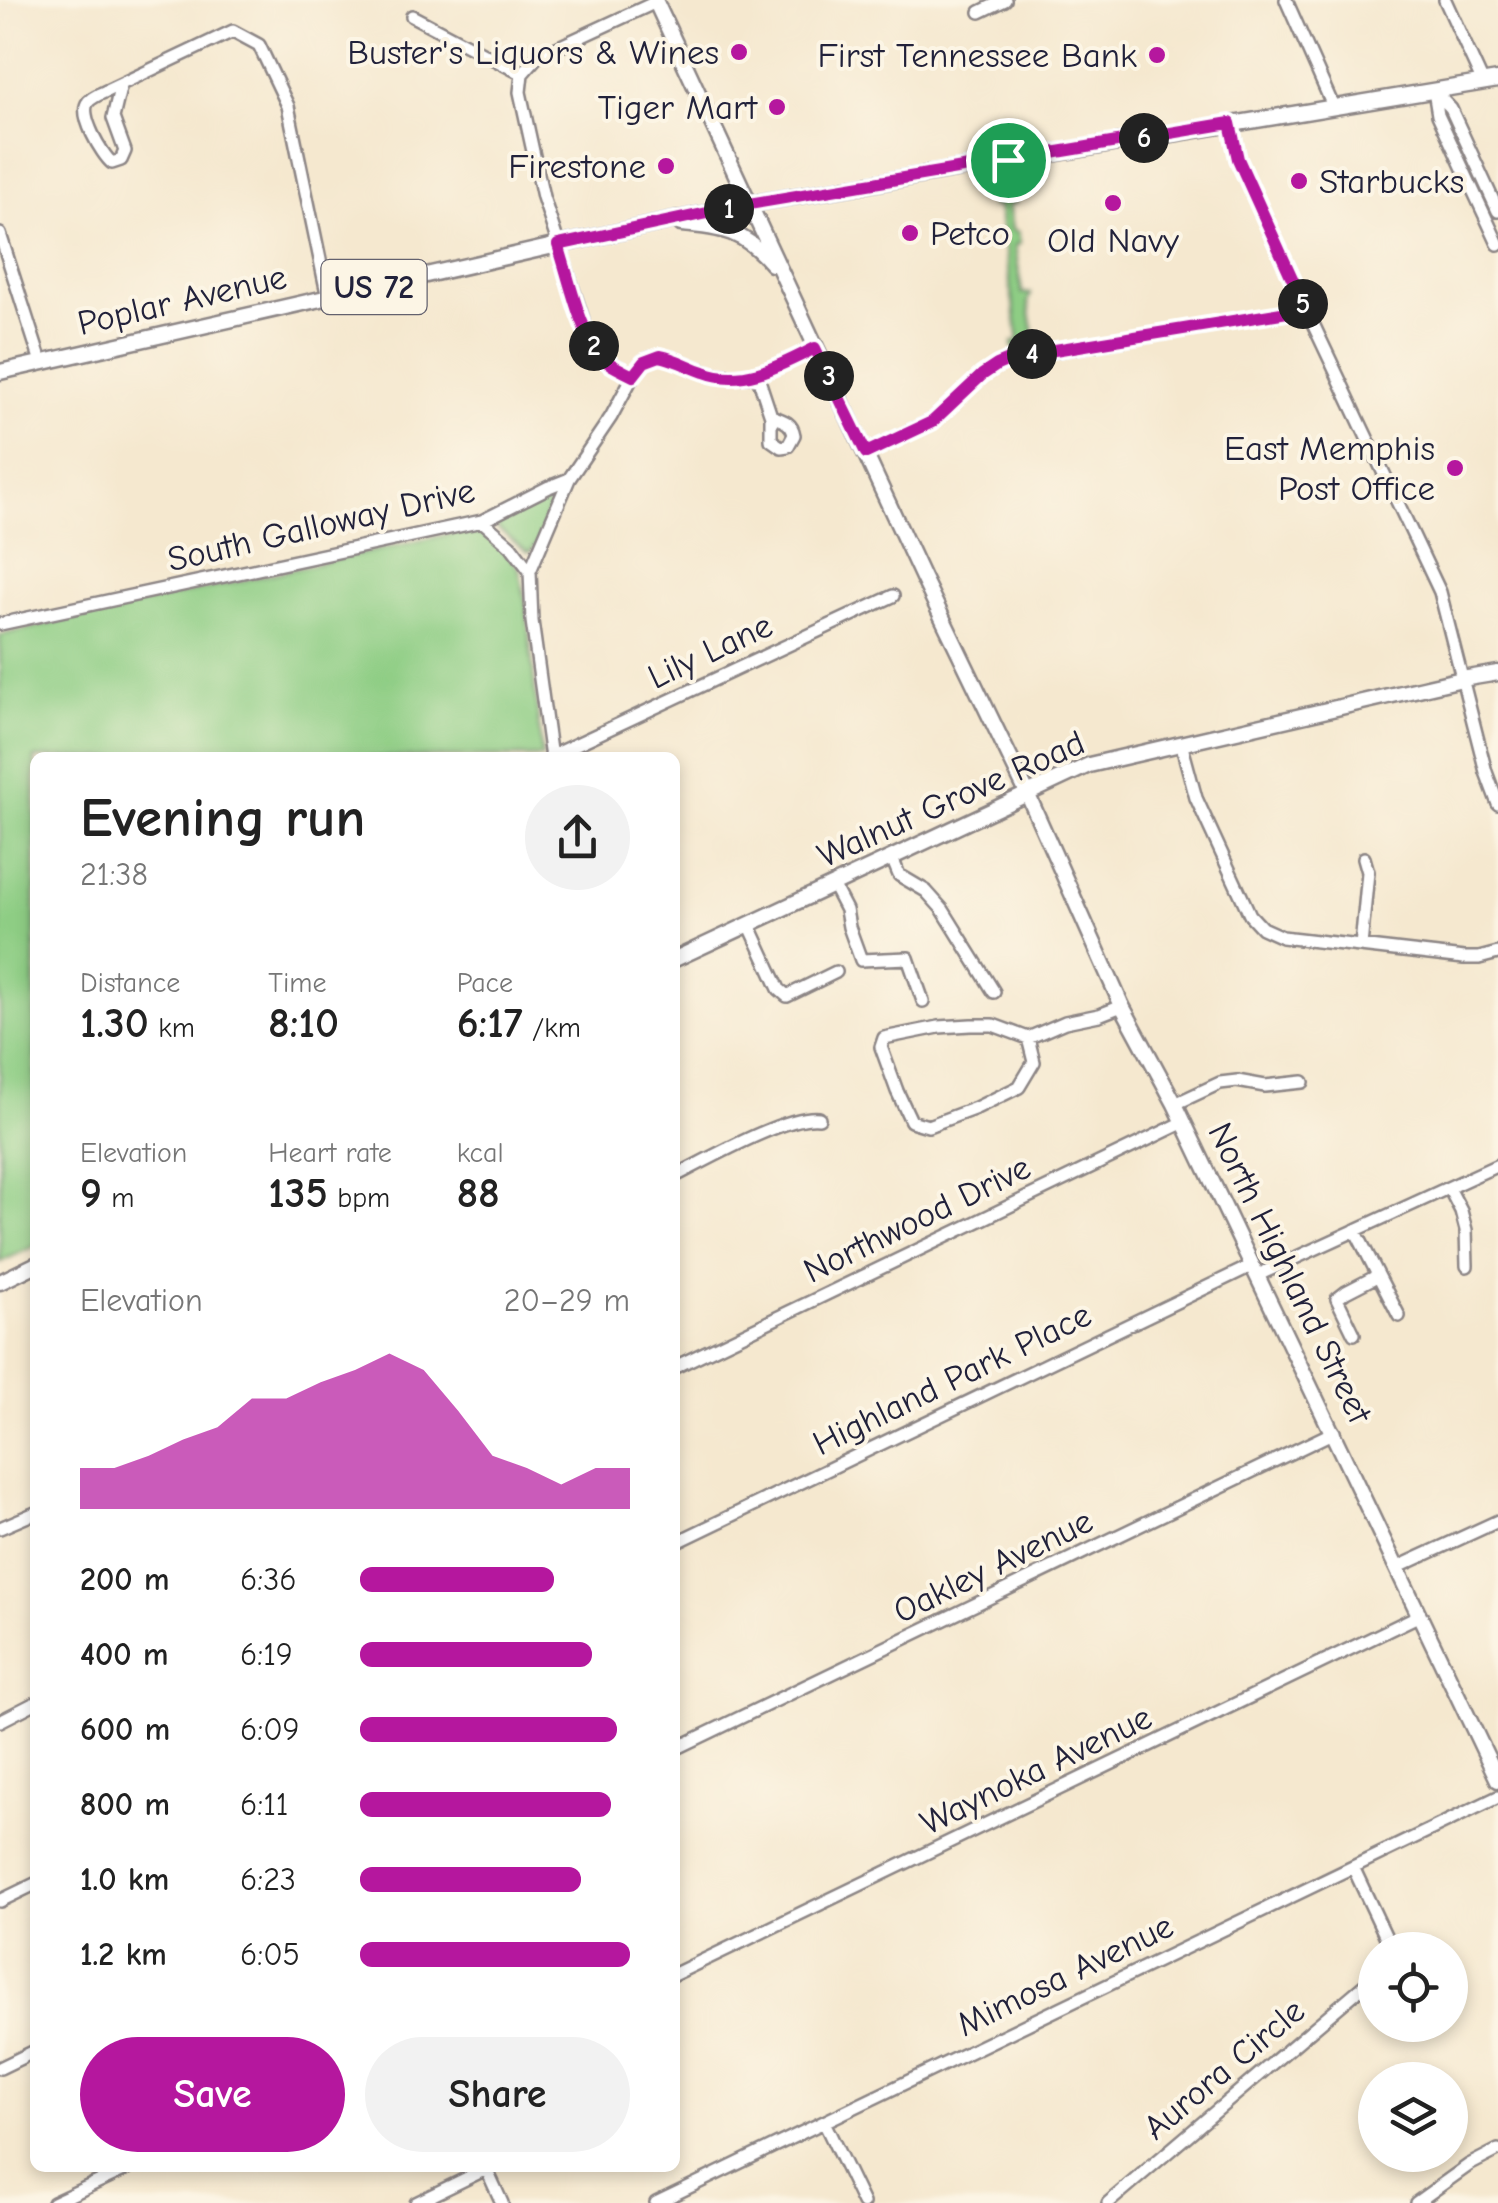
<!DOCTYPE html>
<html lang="en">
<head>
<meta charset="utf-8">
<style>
	:root { --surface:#fff; --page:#f2f2f2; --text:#222; --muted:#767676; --accent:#b5179e }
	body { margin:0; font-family:"Comic Neue",sans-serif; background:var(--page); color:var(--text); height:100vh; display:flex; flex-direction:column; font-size:38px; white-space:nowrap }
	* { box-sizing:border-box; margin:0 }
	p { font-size:32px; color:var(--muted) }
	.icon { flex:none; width:55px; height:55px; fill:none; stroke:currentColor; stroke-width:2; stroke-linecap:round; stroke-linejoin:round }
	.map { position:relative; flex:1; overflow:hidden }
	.drawer { position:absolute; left:30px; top:752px; width:650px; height:1420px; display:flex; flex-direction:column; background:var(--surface); border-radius:15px; box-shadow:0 5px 15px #0003 }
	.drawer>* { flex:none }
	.tools { position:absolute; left:1358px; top:1932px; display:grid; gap:20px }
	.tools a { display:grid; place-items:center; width:110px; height:110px; border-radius:50%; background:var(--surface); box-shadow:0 5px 15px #0003; font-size:50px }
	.pin { position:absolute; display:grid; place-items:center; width:85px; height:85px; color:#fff; margin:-42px; border:5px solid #fff; border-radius:50%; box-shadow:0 2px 10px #0007 }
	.km { position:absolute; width:50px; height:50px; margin:-25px; border-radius:50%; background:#222; color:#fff; font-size:28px; line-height:50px; text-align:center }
	.round { display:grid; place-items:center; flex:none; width:105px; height:105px; border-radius:52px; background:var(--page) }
	.summary { display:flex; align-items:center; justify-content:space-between; height:170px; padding:0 50px }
	h1 { font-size:55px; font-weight:600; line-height:75px }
	.metrics { display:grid; grid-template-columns:repeat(3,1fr); gap:15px; height:170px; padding:10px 50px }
	.metrics div { display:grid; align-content:center }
	.metrics b { font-size:42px; font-weight:600 }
	.metrics small { font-size:28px; font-weight:400 }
	.metrics p { font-size:28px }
	.chart { height:280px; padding:20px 50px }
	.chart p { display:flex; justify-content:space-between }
	.chart svg { width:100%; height:180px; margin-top:10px; fill:var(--accent); opacity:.7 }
	.button { display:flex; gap:20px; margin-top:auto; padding:20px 50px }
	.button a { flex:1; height:115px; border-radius:60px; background:var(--accent); color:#fff; font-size:40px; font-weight:600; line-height:115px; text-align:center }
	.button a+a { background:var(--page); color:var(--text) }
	ul { padding:0 50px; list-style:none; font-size:32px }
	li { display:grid; grid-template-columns:160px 120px 1fr; align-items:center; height:75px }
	li i { height:25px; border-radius:12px; background:var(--accent) }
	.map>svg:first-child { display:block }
	.green { fill:#8ecd84; stroke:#587860; stroke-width:2.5 }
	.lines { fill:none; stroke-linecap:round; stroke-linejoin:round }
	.minor-casing { stroke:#8c8585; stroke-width:16 }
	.major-casing { stroke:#8c8585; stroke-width:19 }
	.minor { stroke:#fff; stroke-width:11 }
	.major { stroke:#fff; stroke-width:14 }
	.route-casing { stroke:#fff; stroke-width:20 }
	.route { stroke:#b5179e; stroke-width:12 }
	.poi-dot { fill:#b5179e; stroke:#fcf5e5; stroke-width:4 }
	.labels { text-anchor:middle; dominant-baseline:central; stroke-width:8; stroke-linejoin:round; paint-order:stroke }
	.shield { fill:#fcf5e5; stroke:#63616e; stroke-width:2.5 }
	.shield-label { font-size:32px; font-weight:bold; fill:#22223b }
	.poi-label { font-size:35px; fill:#22223b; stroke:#fcf5e5; text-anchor:end }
	.street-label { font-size:35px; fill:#22223b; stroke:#fcf5e5 }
</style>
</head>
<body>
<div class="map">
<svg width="1498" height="2203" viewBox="0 0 1498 2203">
	<rect width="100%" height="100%" fill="#fcf5e5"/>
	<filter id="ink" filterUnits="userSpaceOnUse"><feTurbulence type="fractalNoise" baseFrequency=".01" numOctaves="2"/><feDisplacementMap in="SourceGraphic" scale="20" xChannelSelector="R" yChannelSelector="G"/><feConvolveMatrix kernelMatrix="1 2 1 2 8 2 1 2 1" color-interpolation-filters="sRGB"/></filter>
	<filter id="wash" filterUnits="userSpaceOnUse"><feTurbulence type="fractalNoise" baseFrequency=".0048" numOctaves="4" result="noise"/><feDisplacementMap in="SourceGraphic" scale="40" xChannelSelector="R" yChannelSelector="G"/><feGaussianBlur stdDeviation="2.25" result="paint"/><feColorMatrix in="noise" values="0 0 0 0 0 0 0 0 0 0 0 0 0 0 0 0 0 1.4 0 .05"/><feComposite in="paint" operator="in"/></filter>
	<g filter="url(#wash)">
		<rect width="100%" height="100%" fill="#f5e8cf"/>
		<path class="green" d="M1015,200L1016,203L1008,204L1012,230L1018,232L1020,243L1015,246L1022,293L1031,294L1028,301L1035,341L1033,345L1017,349L1013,347V342L1019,341L998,206H991V203Z
			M540,497H545L549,501L550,506L537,544L530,552L526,551L498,529L496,521Z
			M462,531L489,536L505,549L519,568L526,603L542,757L35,758V1246L0,1262V635Z"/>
	</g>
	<g filter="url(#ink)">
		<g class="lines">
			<g class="minor-casing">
				<path id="minor" d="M1286,0L1333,106
					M1445,0L1483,83
					M980,12L1005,0
					M412,16L522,74
					M121,84L113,118L125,151L121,160L112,163C102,155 78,114 88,102C90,99 99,94 102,93L233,31L259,45L288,106L328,298
					M1434,91L1438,115L1498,244
					M1434,91L1451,109L1498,211
					M1230,123L1238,159L1306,309L1440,592L1486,772L1498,804
					M0,234L41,362
					M757,374L771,416V440L781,447L788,446L794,435C792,422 782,420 771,416
					M633,376L602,358L587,332L543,197L520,92L522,74L537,57L656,2
					M866,453L932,421L982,375L997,365L1018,357L1306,309
					M482,521L511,546L530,571L532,621L551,758
					M530,571L569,479
					M0,624L482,521L549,487L569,479L611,417L633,376L644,361L651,358L660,356L670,358L714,375L747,377L774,368L815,348
					M1181,743L1196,798L1250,915L1262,928L1282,937L1464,958H1479L1498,953
					M551,756L893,596
					M892,858L899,875L926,891L943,910L994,992
					M833,885L846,910L849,927L861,960L908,958L923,1001
					M749,924L779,989L787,996L836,972
					M1361,946L1368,872L1364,858
					M971,1025H993L1028,1038L1034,1062L1019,1087L976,1108L928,1126L911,1121L897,1091L881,1047L884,1038L939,1027Z
					M1028,1038L1065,1022L1099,1015L1122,1006
					M1175,1104L1220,1083L1237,1081L1265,1086L1303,1082
					M675,1176C707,1160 787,1114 819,1118
					M1449,1188L1461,1211L1466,1230L1467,1266
					M1355,1230L1399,1316
					M1258,1275L1498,1165
					M1354,1334L1337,1299L1346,1292L1377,1276
					M675,1367L1184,1122
					M0,1528L35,1513
					M675,1543L1253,1265
					M1396,1568L1498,1521
					M0,1721L35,1703
					M675,1749L1334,1432
					M1353,1867L1392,1950
					M0,1901L35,1884
					M675,1974L1420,1615
					M0,2068L35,2051
					M824,2122L863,2203
					M486,2168L502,2203
					M53,2203L128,2168
					M416,2203L486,2169
					M656,2203L1498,1797
					M1108,2203L1375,1976
					M1416,2203L1469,2165L1498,2150"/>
			</g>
			<g class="major-casing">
				<path id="major" d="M655,0L923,578L1027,793L1122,1006L1175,1104L1498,1780
					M681,224C722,227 744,231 772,264
					M0,372L558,245L749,204L1498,80
					M675,959L1089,765L1462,679L1498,673
					M0,1282L35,1265"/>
			</g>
			<use href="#minor" class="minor"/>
			<use href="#major" class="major"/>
		</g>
	</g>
	<g class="lines" filter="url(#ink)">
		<g class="route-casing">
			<path id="route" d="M1230,123L1238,159L1306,309L1018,356L997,365L982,375L932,422L866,453L815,348C781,365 743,387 704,372C689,367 676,359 660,356L644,362L633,376C622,370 608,365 600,355C580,333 568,274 558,245L749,204Z"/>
		</g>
		<use href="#route" class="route"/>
	</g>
	<g class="poi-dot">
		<circle cx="739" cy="52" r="10"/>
		<circle cx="1157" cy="55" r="10"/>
		<circle cx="777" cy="107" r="10"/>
		<circle cx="666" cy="166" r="10"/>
		<circle cx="1299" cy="181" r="10"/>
		<circle cx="1113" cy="203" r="10"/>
		<circle cx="910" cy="233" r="10"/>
		<circle cx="1455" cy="468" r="10"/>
	</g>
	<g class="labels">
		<rect class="shield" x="321.5" y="260" width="105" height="54" rx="8"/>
		<g class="shield-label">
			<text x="374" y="287">US 72</text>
		</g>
		<g class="poi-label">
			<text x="719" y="52">Buster's Liquors &amp; Wines</text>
			<text x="1137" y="55">First Tennessee Bank</text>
			<text x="757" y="107">Tiger Mart</text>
			<text x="646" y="166">Firestone</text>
			<text x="1319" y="181" text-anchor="start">Starbucks</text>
			<text x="930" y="233" text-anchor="start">Petco</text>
			<text x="1113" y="240" text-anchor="middle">Old Navy</text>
			<text x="1435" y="448">East Memphis<tspan x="1435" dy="40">Post Office</tspan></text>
		</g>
		<g class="street-label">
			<text transform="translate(182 300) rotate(-13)">Poplar Avenue</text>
			<text transform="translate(321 525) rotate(-13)">South Galloway Drive</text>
			<text transform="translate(710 651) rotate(-25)">Lily Lane</text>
			<text transform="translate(951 799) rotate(-24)">Walnut Grove Road</text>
			<text transform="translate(917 1219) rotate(-26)">Northwood Drive</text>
			<text transform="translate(1290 1273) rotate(64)">North Highland Street</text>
			<text transform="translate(952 1379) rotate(-26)">Highland Park Place</text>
			<text transform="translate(993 1566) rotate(-26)">Oakley Avenue</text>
			<text transform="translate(1036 1770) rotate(-26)">Waynoka Avenue</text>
			<text transform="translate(1065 1975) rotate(-26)">Mimosa Avenue</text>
			<text transform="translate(1224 2069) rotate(-40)">Aurora Circle</text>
		</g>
	</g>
</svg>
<div class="tools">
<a><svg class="icon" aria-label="locate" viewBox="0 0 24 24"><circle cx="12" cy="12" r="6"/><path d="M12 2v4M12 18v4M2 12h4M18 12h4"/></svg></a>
<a><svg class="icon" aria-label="layers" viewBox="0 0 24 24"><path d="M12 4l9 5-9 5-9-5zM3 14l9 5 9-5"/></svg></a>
</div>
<div class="pin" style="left:1008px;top:160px;background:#1e9e55"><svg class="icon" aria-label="arrive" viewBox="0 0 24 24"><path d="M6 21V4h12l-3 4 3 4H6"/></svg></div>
<b class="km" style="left:729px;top:209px">1</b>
<b class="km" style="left:594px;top:346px">2</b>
<b class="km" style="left:829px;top:376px">3</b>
<b class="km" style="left:1032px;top:354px">4</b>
<b class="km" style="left:1303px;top:304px">5</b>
<b class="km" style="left:1144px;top:138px">6</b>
<section class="drawer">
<div class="summary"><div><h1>Evening run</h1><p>21:38</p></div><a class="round"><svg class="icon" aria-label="share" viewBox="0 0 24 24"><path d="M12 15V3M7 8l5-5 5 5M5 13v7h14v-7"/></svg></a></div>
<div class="metrics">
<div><p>Distance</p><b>1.30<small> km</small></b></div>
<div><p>Time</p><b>8:10</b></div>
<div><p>Pace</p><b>6:17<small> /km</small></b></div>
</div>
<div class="metrics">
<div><p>Elevation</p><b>9<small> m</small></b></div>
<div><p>Heart rate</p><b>135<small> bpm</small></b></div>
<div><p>kcal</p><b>88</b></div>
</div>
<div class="chart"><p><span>Elevation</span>20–29 m</p>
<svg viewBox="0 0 160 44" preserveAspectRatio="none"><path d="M0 44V34L10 34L20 31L30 27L40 24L50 17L60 17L70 13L80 10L90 6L100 10L110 20L120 31L130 34L140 38L150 34L160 34V44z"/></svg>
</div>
<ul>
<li><b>200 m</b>6:36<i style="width:72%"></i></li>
<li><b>400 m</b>6:19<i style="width:86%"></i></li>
<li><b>600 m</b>6:09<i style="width:95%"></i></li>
<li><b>800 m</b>6:11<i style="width:93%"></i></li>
<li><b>1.0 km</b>6:23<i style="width:82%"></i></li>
<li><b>1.2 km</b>6:05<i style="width:100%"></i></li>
</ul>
<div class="button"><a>Save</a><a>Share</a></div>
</section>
</div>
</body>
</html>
